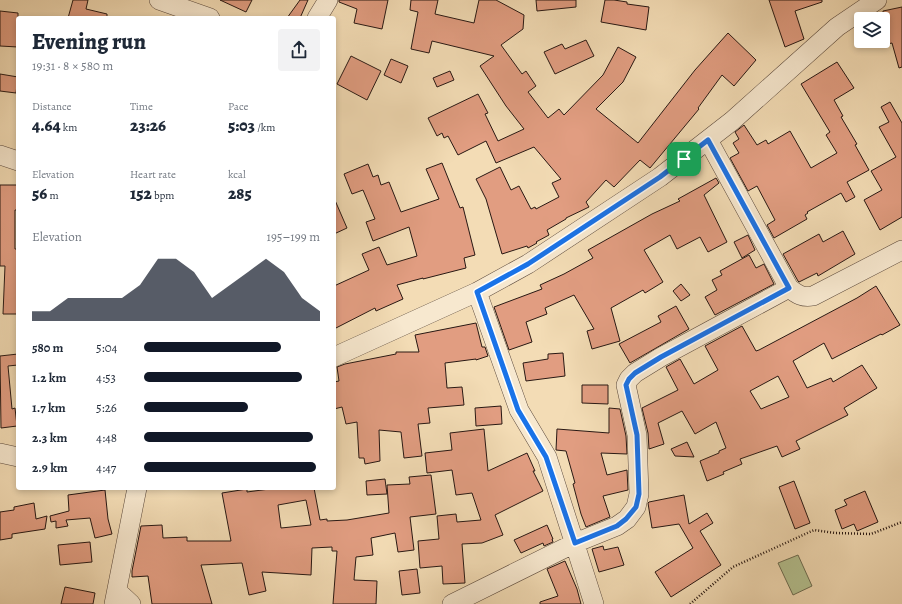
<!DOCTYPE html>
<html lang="en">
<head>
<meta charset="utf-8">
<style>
	:root { --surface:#fff; --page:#f2f2f3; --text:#1f2937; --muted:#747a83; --accent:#111827 }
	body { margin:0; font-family:Alegreya,serif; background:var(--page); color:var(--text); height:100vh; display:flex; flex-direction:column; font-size:15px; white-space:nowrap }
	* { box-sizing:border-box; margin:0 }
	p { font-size:13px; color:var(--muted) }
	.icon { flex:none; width:22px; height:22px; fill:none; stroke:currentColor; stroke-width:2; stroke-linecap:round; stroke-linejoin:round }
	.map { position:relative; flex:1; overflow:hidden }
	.details { position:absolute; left:16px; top:16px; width:320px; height:474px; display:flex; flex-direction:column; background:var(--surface); border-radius:4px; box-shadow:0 2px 6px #0003 }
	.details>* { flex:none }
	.fabs { position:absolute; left:854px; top:12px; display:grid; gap:8px }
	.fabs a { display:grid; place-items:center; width:36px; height:36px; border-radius:4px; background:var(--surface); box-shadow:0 2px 6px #0003; font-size:20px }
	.pin { position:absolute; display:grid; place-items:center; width:34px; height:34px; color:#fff; margin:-17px; border-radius:8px; box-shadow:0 2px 6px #0006 }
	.round { display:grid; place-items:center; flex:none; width:42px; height:42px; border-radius:4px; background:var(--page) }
	.headline { display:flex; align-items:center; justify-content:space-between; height:68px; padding:0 16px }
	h1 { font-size:22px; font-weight:800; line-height:30px }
	.stats { display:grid; grid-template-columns:repeat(3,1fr); gap:6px; height:68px; padding:4px 16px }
	.stats div { display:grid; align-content:center }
	.stats b { font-size:17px; font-weight:800 }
	.stats small { font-size:11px; font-weight:400 }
	.stats p { font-size:11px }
	.chart { height:112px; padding:8px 16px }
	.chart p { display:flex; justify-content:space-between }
	.chart svg { width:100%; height:72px; margin-top:4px; fill:var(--accent); opacity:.7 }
	ul { padding:0 16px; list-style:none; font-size:13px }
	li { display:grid; grid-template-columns:64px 48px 1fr; align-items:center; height:30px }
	li i { height:10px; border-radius:5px; background:var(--accent) }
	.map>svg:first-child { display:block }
	.pitch { fill:#b5c291; stroke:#6e6d52 }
	.building { fill:#e19d81; stroke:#281813; fill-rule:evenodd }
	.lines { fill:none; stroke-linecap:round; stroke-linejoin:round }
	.minor-casing { stroke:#5b493c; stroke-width:20 }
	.path { stroke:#281813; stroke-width:2.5; stroke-dasharray:1 2; stroke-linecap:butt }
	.minor { stroke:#f7e8cf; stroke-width:19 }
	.route-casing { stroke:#fff; stroke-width:8 }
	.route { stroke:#1a73e8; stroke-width:5 }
</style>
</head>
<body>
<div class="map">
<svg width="902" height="604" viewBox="0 0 902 604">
	<rect width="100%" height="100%" fill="#f3dcb5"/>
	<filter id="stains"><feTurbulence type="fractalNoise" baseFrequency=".005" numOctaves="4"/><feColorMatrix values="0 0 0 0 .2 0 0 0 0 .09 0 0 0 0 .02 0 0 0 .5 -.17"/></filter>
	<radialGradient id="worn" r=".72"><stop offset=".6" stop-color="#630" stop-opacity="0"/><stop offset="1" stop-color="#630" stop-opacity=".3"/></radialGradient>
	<path class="pitch" d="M798,555L812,586L793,595L778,563Z"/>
	<path class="building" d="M73,0H88L86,9L107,14V18H68Z
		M220,0H252L246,12Z
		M300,0H308L300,18H287Z
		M339,0H388L382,29L354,23L357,9L339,2Z
		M411,0H438L435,14L474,23L479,0H496L524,15L523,29L501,45L522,74L526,71L536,86L528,92L548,118L559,109L564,115L603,75L618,47L636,57L623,82L596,109L638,143L695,70L728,33L756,60L734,86L722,75L698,108L699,109L650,168L640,160L614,187L606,180L586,202L589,207L566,218V219L547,230L549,235L536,242L537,243L528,248L527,246L502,254L486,199L476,179L500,167L511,190L519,186L531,209L535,207L536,209L559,197L552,183L561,179L534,147L496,163L486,141L458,155L448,136L444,138L442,133L437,136L428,118L478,94L488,113L485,114L498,141L524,129L506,106L480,66L494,56L432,41L429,53L411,49L418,12L410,10Z
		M536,0H576V7L537,11Z
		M605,0H614L627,2V4L649,7L646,30L601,22Z
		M769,0H822V2L795,11L804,39L785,47Z
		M902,7V67L899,68L892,43L883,45V11Z
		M0,11L18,13V47L0,46Z
		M586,40L594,56L555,74L544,52L562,44L565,49Z
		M351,56L381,71L367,100L337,84Z
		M391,59L408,66L401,83L384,75Z
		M837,62L854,88L834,100L843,116L841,117L857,144L855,145L869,170L847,182L855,197L846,202L841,193L807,212L808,213L805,215L807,219L774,238L767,225L775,220L757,186L748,191L730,158L739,153L733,143L739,139L735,132L744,125L757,145L766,140L768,144L790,131L811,168L837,153L826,135L830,132L801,84Z
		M450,71L454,80L437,87L433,78Z
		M0,74L18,77L16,93L0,91Z
		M890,102L902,123V217L880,230L864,200L882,190L871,171L896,157L879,127L889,122L881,107Z
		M442,163L460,208L463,207L475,255L464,258L466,268L423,279V278L397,285L403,299L376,311L375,308L334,329V286L369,270L362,254L379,247L387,265L417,256L409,227L373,241L366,222L375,219L363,190L352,194L344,174L368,164L373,177L378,175L381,185L389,182L401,212L439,199L426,169Z
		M716,178L719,183L704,195L727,242L708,252L700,237L677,249L670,235L644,250L663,282L645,293L643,290L611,308L620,341L592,349L587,331L594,329L574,295L545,308L547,314L526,322L532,342L509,350L494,307L542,289L540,285L564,274L593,258L588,250L652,214L680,201L678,199Z
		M0,185H18V210H15V249H18V314H3L5,266H0Z
		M334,198L347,228L334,234Z
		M843,231L855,254L818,276L817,273L799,282L798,281L783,254L819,234L823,242Z
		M748,235L755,250L742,258L734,242Z
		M749,255L756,268L764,264L774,284L715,315L705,297L717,290L712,280L722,275L720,271Z
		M681,284L690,295L681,301L673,291Z
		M876,286L900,325L882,335L881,334L832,359L824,343L793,361L807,388L831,378L833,382L862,365L877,388L844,408L848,415L796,441L800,449L782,457L777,446L740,459L742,464L723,472L724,474L707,481L700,461L719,453V451L726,448L716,422L695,434L682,411L658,423L664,444L649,449L648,433L642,408L678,390L666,367L680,359L694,384L718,370L705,346L742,326L756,351L759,350L857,298ZM778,376L789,397L761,409L750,391Z
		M676,306L689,329L630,363L619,344L661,322L658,316Z
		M476,323L482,347H485L488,356L476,360V359L445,363L447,388L462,387L464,405L428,408L430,423L418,424L422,456L404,458L401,432L379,430L380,461L365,464L364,458H359L357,422L346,424L342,407L334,409V382L339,381L337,367L345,364L396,354V352H419L415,335Z
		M563,353L565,376L526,381L523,363L548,359V354Z
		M18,354V365L8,366L12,409L15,408L17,426L1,428L0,356Z
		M582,385H608V404L582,403Z
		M501,406L502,424L476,426L475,408Z
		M609,408L620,409L626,436L627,454L601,453L607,475L627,470L628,490L603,496L610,517L586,527L581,514L573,484L575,483L566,451L556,450L557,429L609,433Z
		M484,429L488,471L527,453L535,471H533L543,491L495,515L503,535L482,543L462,544L465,583L443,584L442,566L420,568L418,541L439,539L437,516L456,514L457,522L481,520L472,493L456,495L452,470L427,473L425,453L452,450L450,433Z
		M687,442L694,457L675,456L671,449Z
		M431,475L436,514L410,517L414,550L398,552L395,533L371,538L373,555L356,557L354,580L377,581L376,604H333L337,551H332V547L312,548L311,575L262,572L266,591L249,595L242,563L201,565L212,604H152L148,576L132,577V571L141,526L162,525L163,538L187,537V541H231L222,493L247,489V492L277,488H314L320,520L327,519V521L347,520L389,513L387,485L410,484L409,477ZM306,500L311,525L281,528L278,505Z
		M385,479L387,494L367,495L366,481Z
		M794,481L810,523L795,529L779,487Z
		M105,490L108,519L112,534L95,538L90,518L66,520L68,526L56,528V521L51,522L50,516L69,511L68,495Z
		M865,491L878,522L857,531L854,524L842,529L835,510L847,505L844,500Z
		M684,495L689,524L707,513L713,523L700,531L721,565L671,597L655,572L693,548L679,524L652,528L648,503L649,502Z
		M34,503L36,519L47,516L45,529L12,534V538L0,540V512L14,510V507Z
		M547,525L553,539H552L553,542L544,546L543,543L521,553L514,540Z
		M90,542L92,562L60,565L58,545Z
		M603,546L604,550L618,547L624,565L599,572L592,549Z
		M565,561L577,589L581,604H540V602L558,596L547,569Z
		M417,569L420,593L402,595L399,571Z
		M65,587L95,593L93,604H61Z"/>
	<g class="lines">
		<g class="minor-casing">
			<path id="minor" d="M159,0L210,18
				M317,18L328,0
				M708,140L789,288C798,295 803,298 813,296L902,250
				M0,155L18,161
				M477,292L519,410L547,457L594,604
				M334,357L477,292L528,264L660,177L732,121L837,27L877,0
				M0,453L18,457
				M117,591L131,604
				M114,604L137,488
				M452,604L575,543L617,526L627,519L636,507L639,494L637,435L626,385L629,379L635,373L661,357L789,288"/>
		</g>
		<path class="path" d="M690,604L733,567L814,530L835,533L871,534L902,522"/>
		<use href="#minor" class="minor"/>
	</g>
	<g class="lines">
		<g class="route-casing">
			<path id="route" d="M708,140L789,288L661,357L635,373L629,379L626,385L637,435L639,494L636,507L626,519L617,526L575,543L546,457L518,410L477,292L528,264L660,177Z"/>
		</g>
		<use href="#route" class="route"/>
	</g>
	<rect width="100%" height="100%" filter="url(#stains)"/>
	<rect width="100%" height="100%" fill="url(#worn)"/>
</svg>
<div class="fabs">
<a><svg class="icon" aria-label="layers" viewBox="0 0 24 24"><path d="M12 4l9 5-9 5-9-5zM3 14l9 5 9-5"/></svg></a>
</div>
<div class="pin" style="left:684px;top:159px;background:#1e9e55"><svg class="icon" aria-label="arrive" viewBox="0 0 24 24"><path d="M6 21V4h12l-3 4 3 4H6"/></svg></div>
<section class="details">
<div class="headline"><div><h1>Evening run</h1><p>19:31 · 8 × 580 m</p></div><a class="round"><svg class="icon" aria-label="share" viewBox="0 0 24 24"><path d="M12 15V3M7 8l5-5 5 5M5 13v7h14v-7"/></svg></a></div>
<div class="stats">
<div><p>Distance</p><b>4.64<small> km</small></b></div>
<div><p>Time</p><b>23:26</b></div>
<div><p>Pace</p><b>5:03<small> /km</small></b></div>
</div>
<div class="stats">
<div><p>Elevation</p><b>56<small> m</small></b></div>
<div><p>Heart rate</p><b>152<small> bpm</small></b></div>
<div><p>kcal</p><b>285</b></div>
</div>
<div class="chart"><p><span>Elevation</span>195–199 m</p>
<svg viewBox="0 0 160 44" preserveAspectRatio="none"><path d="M0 44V38L10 38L20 30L30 30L40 30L50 30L60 22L70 6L80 6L90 14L100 30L110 22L120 14L130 6L140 14L150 30L160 38V44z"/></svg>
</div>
<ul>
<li><b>580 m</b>5:04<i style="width:78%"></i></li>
<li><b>1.2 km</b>4:53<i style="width:90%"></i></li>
<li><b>1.7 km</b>5:26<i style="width:59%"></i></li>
<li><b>2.3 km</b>4:48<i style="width:96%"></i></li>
<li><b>2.9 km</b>4:47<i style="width:98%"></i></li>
</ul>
</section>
</div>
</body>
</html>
